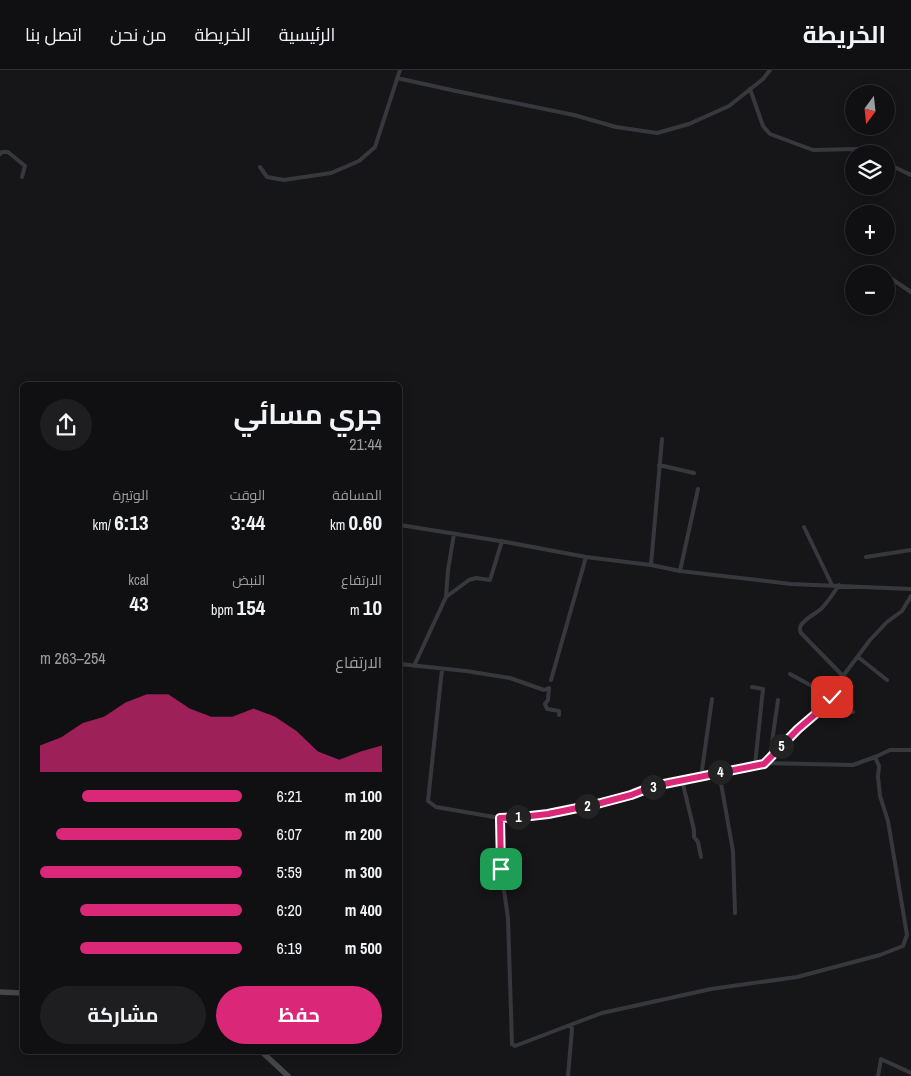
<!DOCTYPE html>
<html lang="ar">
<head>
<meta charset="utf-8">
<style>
	:root { --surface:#101012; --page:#1e1e20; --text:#f1f3f6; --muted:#9c9d9f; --line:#303032; --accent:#db2777 }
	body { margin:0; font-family:"Archivo Narrow",Cairo,sans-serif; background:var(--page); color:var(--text); direction:rtl; height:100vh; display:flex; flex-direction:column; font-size:19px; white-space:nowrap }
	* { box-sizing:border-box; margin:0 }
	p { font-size:16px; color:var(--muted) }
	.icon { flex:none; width:28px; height:28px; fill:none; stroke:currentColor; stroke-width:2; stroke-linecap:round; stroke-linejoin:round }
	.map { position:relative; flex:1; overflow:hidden; direction:ltr }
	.details { position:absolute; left:20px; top:312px; width:382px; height:672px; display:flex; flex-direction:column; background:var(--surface); border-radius:8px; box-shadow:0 2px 12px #0003,0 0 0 1px var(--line); direction:rtl }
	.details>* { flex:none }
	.needle { width:32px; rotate:195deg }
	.fabs { position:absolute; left:845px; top:15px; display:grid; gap:10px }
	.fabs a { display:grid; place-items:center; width:50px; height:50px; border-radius:50%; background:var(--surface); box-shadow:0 2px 12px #0003,0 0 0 1px var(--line); font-size:25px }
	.pin { position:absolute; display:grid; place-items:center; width:42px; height:42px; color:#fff; margin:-21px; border-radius:10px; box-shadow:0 2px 8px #0006 }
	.km { position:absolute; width:25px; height:25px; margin:-12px; border-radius:50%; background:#222; color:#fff; font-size:14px; line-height:25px; text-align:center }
	.round { display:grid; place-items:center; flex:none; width:52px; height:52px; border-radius:26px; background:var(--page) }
	.summary { display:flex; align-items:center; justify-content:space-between; height:85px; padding:0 20px }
	h1 { font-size:28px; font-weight:700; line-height:38px }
	.figures { display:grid; grid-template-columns:repeat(3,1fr); gap:8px; height:85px; padding:5px 20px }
	.figures div { display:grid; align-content:center }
	.figures b { font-size:21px; font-weight:700 }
	.figures small { font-size:14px; font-weight:400 }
	.figures p { font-size:14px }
	.chart { height:140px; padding:10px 20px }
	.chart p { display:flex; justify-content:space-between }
	.chart svg { width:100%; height:90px; margin-top:5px; fill:var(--accent); opacity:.7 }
	.primary-button { display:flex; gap:10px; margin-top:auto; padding:10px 20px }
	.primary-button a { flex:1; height:58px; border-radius:30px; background:var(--accent); color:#fff; font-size:20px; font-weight:700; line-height:58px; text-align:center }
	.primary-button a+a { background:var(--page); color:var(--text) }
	ul { padding:0 20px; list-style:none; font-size:16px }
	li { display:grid; grid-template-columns:80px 60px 1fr; align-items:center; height:38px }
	li i { height:12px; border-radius:6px; background:var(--accent) }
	header { display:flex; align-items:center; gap:30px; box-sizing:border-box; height:70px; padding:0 25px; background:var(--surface); border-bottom:1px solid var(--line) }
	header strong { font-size:24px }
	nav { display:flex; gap:28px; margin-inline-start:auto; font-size:18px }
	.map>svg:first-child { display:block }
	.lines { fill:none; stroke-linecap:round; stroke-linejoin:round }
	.street { stroke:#37383d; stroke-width:4 }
	.secondary { stroke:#45474d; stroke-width:5.5 }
	.route-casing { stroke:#fff; stroke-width:10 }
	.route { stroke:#db2777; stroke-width:6 }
</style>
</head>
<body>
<header>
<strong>الخريطة</strong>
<nav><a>الرئيسية</a><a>الخريطة</a><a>من نحن</a><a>اتصل بنا</a></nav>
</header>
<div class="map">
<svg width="911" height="1006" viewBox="0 0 911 1006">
	<rect width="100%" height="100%" fill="#161618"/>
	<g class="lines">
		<path class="street" d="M397,8L456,21L574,45L616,57L657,63L689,54L729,36L763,9L770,0
			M750,19L763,56L770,64L813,80L858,79L868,84
			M0,84L2,82H8L25,96L22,107
			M886,93L911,105
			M260,97L267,107L284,110L331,103L359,91L375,77L400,0
			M879,199L885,204
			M886,205L911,222
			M659,395L694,403
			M400,455L506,472L586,487L651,495L680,501L791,514L911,519
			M804,457L832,515
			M866,487L911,480
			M651,495L662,369
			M680,501L698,419
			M839,515C833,524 828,532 821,539C815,544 806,548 801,555C799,559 800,559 801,563L843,606
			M446,527L469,510L476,508L490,510L502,471
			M858,587L887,610
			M400,594L466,601L510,608L544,620L549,618L548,630L545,634L547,639L559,641V645
			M414,596L446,527L448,500L454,464
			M442,599L428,731L436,737L500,748L522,747L548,744L597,734L631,725L654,716L764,693L798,659L826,635L832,627L843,606L870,570L887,552L902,541L911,526
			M790,604L832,627
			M551,610L586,487
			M752,617L763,619L755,695
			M821,640L826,642H853
			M770,686L778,630
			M764,693L853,695L875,687L890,680H911
			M719,702L733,781L735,843
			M705,705L702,700L712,629
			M682,710L694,760V767L698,772L701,787
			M500,748L501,799L508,848L512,974L515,976L570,955L572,959L568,1006
			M570,955L602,943L711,919L797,907L880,885L903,876L907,865L888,751L880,726L878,707L879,696L875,687
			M878,1006L881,989L911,1003"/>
		<path class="secondary" d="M0,922L22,923
			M262,982L288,1006"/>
	</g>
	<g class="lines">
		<g class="route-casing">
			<path id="route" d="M501,799L500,748L522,747L548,744L597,734L631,725L654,716L764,694L798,659L826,635L832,627"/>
		</g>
		<use href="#route" class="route"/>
	</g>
</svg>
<div class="fabs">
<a><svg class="needle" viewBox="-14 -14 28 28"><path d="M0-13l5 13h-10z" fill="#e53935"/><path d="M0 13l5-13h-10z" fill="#9c9d9f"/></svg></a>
<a><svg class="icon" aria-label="layers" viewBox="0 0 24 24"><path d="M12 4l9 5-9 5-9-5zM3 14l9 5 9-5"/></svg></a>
<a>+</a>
<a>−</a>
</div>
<div class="pin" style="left:501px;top:799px;background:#1e9e55"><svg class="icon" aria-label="arrive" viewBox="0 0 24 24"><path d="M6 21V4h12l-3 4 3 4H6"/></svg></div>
<div class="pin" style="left:832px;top:627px;background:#d93025"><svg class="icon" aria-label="check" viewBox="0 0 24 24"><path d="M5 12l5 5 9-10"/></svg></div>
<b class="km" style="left:518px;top:747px">1</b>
<b class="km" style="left:587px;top:736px">2</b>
<b class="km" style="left:653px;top:717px">3</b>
<b class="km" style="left:720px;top:702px">4</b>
<b class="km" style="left:781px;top:676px">5</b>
<section class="details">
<div class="summary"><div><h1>جري مسائي</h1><p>21:44</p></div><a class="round"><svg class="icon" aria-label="share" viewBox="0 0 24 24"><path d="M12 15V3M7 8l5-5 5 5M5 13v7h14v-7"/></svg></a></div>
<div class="figures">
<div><p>المسافة</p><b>0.60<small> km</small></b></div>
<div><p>الوقت</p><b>3:44</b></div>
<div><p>الوتيرة</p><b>6:13<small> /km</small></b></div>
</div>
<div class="figures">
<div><p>الارتفاع</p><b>10<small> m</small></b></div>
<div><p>النبض</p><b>154<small> bpm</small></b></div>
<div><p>kcal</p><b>43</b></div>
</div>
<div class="chart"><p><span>الارتفاع</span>254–263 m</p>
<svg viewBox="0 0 160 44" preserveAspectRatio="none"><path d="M0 44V31L10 27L20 20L30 17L40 10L50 6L60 6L70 13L80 17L90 17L100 13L110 17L120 24L130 34L140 38L150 34L160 31V44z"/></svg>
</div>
<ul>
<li><b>100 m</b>6:21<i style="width:79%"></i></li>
<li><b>200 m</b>6:07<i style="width:92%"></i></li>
<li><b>300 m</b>5:59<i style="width:100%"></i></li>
<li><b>400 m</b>6:20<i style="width:80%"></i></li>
<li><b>500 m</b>6:19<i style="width:80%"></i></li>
</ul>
<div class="primary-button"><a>حفظ</a><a>مشاركة</a></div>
</section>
</div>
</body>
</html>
